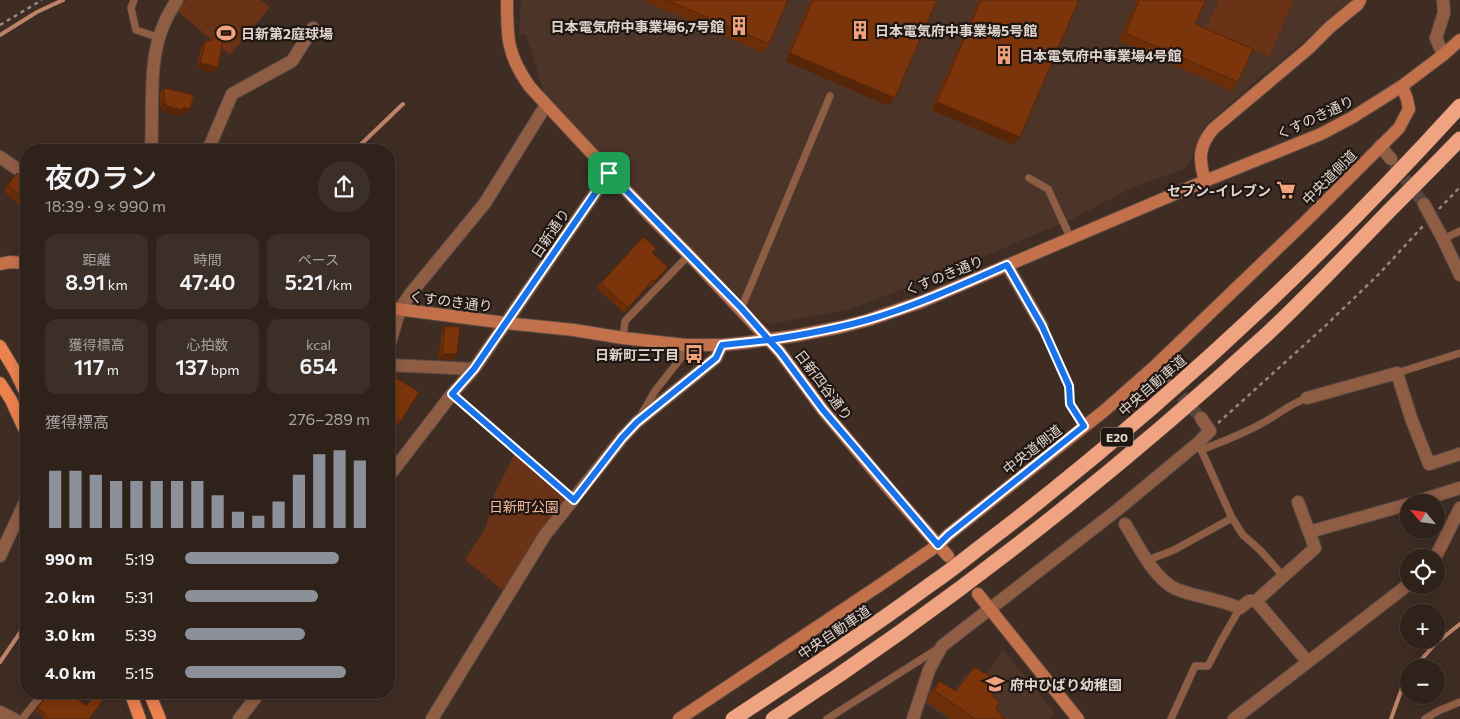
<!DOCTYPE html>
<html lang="ja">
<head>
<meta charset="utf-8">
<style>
	:root { --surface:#2f221b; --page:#3b2f28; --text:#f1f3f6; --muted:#a7a4a3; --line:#4a3f3a; --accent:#8c9099 }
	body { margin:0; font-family:Commissioner,"Noto Sans JP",sans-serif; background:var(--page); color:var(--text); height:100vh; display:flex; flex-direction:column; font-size:19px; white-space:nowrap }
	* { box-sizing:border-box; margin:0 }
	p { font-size:16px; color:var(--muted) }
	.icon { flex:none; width:28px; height:28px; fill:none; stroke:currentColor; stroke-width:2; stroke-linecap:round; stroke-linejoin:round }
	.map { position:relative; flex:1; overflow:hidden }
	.drawer { position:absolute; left:20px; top:144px; width:375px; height:555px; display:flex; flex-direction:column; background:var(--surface); border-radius:20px; box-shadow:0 2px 12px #0003,0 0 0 1px var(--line) }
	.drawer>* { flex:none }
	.needle { width:32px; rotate:299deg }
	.controls { position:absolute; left:1400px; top:494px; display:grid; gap:10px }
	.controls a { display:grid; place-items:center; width:45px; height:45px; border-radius:50%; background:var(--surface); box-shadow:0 2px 12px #0003,0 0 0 1px var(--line); font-size:25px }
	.pin { position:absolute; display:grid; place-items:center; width:42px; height:42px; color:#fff; margin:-21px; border-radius:10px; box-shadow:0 2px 8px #0006 }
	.round { display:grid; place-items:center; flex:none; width:52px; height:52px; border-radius:26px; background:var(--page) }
	.headline { display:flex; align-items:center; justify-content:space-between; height:85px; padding:0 25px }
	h1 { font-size:28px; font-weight:600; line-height:38px }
	.metrics { display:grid; grid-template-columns:repeat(3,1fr); gap:8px; height:85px; padding:5px 25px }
	.metrics div { display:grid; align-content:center; border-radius:12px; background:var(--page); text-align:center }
	.metrics b { font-size:21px; font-weight:600 }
	.metrics small { font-size:14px; font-weight:400 }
	.metrics p { font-size:14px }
	.chart { height:140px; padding:10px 25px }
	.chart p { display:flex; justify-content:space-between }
	.chart svg { width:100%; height:90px; margin-top:5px; stroke:var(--accent); stroke-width:6 }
	ul { padding:0 25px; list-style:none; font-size:16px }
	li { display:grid; grid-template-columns:80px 60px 1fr; align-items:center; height:38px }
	li i { height:12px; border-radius:6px; background:var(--accent) }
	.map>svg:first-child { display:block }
	.built { fill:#4d3428 }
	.green { fill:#6a3216 }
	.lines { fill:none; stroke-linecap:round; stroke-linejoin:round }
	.stream { stroke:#bc8368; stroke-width:4 }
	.street-tunnel { stroke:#57463e; stroke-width:12; stroke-dasharray:12 6; stroke-linecap:butt }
	.lane-casing { stroke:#5c4b43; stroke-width:8 }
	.street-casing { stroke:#5c4b43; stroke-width:14 }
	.secondary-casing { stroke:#5c4b43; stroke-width:14 }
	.primary-casing { stroke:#5c4b43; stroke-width:14 }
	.path { stroke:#968880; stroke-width:2.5; stroke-dasharray:4 4; stroke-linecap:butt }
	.lane { stroke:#8f5c44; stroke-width:7 }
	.street { stroke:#8f5c44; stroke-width:12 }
	.secondary { stroke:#c3714b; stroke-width:12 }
	.primary { stroke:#eb824e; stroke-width:12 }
	.highway-bridge-casing { stroke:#5c4b43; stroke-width:16; stroke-linecap:butt }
	.highway-bridge { stroke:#efa380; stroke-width:15 }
	.wall { fill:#6b2e09 }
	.shaded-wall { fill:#572508 }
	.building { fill:#7c350b; stroke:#572508 }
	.route-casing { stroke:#fff; stroke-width:10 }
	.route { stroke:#1a73e8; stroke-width:6 }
	.labels { text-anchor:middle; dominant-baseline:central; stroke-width:4.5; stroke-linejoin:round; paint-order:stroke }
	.shield { fill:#201713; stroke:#a69b96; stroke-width:1 }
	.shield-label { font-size:12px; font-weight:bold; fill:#e0d4ce }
	.poi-label { font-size:14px; font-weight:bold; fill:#e0d4ce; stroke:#201713; text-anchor:start }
	.street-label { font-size:14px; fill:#e0d4ce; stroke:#201713 }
	.park-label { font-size:14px; fill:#f9b89b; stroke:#201713 }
</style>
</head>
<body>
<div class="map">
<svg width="1460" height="719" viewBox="0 0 1460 719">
	<rect width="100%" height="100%" fill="#3f2d24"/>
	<path class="built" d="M521,0H1351L1350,3L1250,86L1204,127L1187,168L1131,188L1072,219L940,275L850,309L771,324L760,319L623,179L544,91L526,35L519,34Z
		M1003,650L1055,713L1050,719H948L923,702L928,687L947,700L965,675L980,681Z"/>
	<path class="green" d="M186,0H261L270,7L230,55L177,11Z
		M1219,0H1294L1269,57L1206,28Z
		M516,451L566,500L504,591L465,560L486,527L495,493Z"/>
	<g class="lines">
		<path class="stream" d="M0,35L37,12L63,0
			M355,150L403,104
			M0,662L26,624
			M1414,668L1435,644L1460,624
			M1391,719L1406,677L1409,674"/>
		<path class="street-tunnel" d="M1394,164L1424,204
			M1169,383L1201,418"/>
		<g class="lane-casing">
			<path id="lane" d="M134,0L131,8L136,30L160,38
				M1029,178L1048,189L1071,239
				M1443,239L1460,231
				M741,309L830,96
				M1042,326L1069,386V404L1084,426
				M623,338L625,321L689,255
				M1397,373L1460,353
				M641,415L655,391L681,358L686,345
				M1198,443L1232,518L1243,535L1261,551L1283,576
				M1201,450C1224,441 1246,433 1266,421C1280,413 1292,403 1307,398
				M1148,560L1174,550L1232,518
				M22,719L44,692
				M827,719L939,648
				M1171,719L1195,666H1208L1221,641L1240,608
				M1425,719L1438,711L1460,702"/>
		</g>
		<g class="street-casing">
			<path id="street" d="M1443,55L1436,38L1444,13L1443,0
				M1380,146L1391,159
				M151,150C154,110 147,62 164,24C167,16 172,8 177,0
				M208,150L232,94L292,61L313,28
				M0,157L26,175
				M1424,204L1443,239L1460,275
				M1007,265L1042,326
				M389,346L400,309L411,293L485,203L546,105
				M389,365L474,369
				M1155,366L1164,378
				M1307,398L1397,373L1411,418L1429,464L1460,454
				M389,476L452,394L474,369L609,173
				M1415,502L1460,488
				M1125,524C1137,543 1153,577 1174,588C1186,594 1201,596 1215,600C1223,602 1232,605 1240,608L1249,601H1256L1308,662
				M1309,532L1409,504
				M0,556L26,500
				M1435,558L1460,508
				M1256,601L1315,548L1298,502
				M0,712L14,719
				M239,719L260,692
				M432,719L545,535L622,438L637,422L716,358L722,345
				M913,719L929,670L942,646L1116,511L1198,443L1210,431L1201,418
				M1234,719L1409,584"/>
		</g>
		<g class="secondary-casing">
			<path id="secondary" d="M507,0C507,38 507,55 530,87L650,216L689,255L769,340L780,352L823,410L890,490L948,556
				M1205,181C1199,160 1198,147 1213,129L1308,49L1330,27L1358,4L1360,0
				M0,264L10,262L26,263
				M389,308L506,323L574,330L623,338L686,345H722L743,343L794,336L841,327L868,320L921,302L1205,181L1321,134L1353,117L1402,86L1443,55L1460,40
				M978,594L1078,719
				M679,719L883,583L938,545L948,535L1104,411L1155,366L1305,222L1399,128L1409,109L1407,99L1402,86"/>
		</g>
		<g class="primary-casing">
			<path id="primary" d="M0,346L15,371L26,394
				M0,383L11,400L26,433
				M130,692L140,719
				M149,692L160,719"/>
		</g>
		<path class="path" d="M0,25L42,0
			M1439,209L1460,187
			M461,401L564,491
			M1218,423L1323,328L1378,275L1423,226"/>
		<use href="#lane" class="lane"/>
		<use href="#street" class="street"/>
		<use href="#secondary" class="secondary"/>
		<use href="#primary" class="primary"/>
		<g class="highway-bridge-casing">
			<path id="highway-bridge" d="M733,719C800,675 867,631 931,584C955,568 977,549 1000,532C1166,404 1319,261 1460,106
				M773,719C948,605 1112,476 1266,335C1309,295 1349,252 1390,210C1414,186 1437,163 1460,139"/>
		</g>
		<use href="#highway-bridge" class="highway-bridge"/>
	</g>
	<path class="wall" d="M642,0H788L769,44L763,53Z
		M811,0H937L895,98L889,106L785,61Z
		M979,0H1079L1014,145L931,110Z
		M1137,0H1206L1195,24L1238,82L1232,91L1119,41Z
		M211,38L218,67L214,73L196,68L202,46L206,40L209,41Z
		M164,88L190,109L186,115L181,113L179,116L163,112V109L160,108V93Z
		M26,182V212L4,191L8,185Z
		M656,248L652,253L668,267L664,273L651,287L649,285L624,313L597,288L601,283Z
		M445,326L457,354L453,360L438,359L442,331Z
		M397,378L401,421L398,425L396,424Z
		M939,681L956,691L991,683L996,709L1005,719H951L927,702L931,692Z
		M49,692H68L89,719H44L43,718L44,717L35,711L48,695Z"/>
	<path class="shaded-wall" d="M790,53L895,98L889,106L785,61Z
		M200,63L218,67L214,73L196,68Z
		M937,102L1020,137L1014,145L931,110Z
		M164,103L167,104L163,109L160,108Z
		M166,106L183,107L190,109L186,115L181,113L179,116L163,112Z
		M668,267L664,273L651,287L655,281Z
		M442,354H457L453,360L438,359Z"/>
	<path class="building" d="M667,0H788L769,44Z
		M813,0H937L895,98L790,53Z
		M981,0H1079L1020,137L937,102Z
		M1139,0H1206L1195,24L1253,49L1238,82L1125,33Z
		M211,38L223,40L218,67L200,63L206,40L211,41Z
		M164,88L194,95L190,109L183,107V110L166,106L167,104L164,103Z
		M17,173L26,182V202L8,185Z
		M389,197L392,200L389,205Z
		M643,237L656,248L652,253L668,267L655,281L653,280L628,308L601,283Z
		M445,326L460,327L457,354H442Z
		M389,368L393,369L398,376L396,378L419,392L401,421L399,420L389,434Z
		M974,667L994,678L991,683L993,697L1000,702L996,709L1005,719H975L935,691L939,681L956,691Z
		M68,692L86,706L97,692H99L105,697L89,719H50L45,716L46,714L37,708L50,692Z"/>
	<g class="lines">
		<g class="route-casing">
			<path id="route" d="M609,173L474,369L452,394L574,500L622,438L637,422L716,358L722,345L769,340L780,352L823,410L938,545L948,535L1084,426L1070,404L1069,386L1042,326L1007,265C961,285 916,306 867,320C835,329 802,335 769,340L741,308L609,173"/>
		</g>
		<use href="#route" class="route"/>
	</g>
	<defs>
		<g id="building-bare" transform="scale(1.5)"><path d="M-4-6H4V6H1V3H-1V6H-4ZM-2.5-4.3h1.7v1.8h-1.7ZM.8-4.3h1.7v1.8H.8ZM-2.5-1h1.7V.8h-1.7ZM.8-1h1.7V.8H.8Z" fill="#f1a17c" stroke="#201713" stroke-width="2.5" paint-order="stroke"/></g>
		<g id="stadium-bare" transform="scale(1.5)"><path d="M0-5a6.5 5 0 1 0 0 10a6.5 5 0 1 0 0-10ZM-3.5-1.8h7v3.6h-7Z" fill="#f1a17c" stroke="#201713" stroke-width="2.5" paint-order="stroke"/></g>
		<g id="supermarket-bare" transform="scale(1.5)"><path d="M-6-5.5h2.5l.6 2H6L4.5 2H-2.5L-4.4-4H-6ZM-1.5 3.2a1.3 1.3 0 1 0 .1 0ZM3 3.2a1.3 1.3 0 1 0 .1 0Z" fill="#f1a17c" stroke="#201713" stroke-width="2.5" paint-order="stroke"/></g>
		<g id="bus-bare" transform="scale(1.5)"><path d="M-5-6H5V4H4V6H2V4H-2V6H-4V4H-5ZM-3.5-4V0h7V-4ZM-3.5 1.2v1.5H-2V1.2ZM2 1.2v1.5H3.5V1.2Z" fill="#f1a17c" stroke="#201713" stroke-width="2.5" paint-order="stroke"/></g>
		<g id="school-bare" transform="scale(1.5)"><path d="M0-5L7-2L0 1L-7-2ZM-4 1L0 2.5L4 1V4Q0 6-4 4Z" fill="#f1a17c" stroke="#201713" stroke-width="2.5" paint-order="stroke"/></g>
	</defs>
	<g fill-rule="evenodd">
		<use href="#building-bare" x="739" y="26"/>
		<use href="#building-bare" x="860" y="30"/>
		<use href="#stadium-bare" x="226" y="33"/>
		<use href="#building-bare" x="1004" y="55"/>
		<use href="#supermarket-bare" x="1286" y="190"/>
		<use href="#bus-bare" x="694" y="354"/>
		<use href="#school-bare" x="995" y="684"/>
	</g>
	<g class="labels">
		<rect class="shield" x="1101" y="427.5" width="32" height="19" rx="4"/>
		<g class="shield-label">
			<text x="1117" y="437">E20</text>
		</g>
		<g class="poi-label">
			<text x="724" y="26" text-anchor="end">日本電気府中事業場6,7号館</text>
			<text x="875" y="30">日本電気府中事業場5号館</text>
			<text x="241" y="33">日新第2庭球場</text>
			<text x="1019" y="55">日本電気府中事業場4号館</text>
			<text x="1271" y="190" text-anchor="end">セブン-イレブン</text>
			<text x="679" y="354" text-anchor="end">日新町三丁目</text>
			<text x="1010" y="684">府中ひばり幼稚園</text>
		</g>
		<g class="street-label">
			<text transform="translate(1315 117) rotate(-25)">くすのき通り</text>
			<text transform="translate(1329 177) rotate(-45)">中央道側道</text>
			<text transform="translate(550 233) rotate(-56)">日新通り</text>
			<text transform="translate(944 275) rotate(-22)">くすのき通り</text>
			<text transform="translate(451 301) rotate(7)">くすのき通り</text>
			<text transform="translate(824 385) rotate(53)">日新四谷通り</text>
			<text transform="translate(1152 385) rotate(-41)">中央自動車道</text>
			<text transform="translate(1032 449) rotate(-38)">中央道側道</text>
			<text transform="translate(834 632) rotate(-34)">中央自動車道</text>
		</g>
		<g class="park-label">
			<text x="524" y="506">日新町公園</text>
		</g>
	</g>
</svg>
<div class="controls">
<a><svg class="needle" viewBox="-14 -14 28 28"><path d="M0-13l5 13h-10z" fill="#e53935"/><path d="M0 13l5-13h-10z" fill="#a7a4a3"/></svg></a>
<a><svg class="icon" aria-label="locate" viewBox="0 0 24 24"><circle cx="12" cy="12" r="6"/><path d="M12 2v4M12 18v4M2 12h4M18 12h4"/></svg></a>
<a>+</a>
<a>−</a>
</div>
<div class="pin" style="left:609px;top:173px;background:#1e9e55"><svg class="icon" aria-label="arrive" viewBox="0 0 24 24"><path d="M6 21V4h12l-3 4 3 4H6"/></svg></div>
<section class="drawer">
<div class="headline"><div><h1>夜のラン</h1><p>18:39 · 9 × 990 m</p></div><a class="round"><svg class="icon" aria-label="share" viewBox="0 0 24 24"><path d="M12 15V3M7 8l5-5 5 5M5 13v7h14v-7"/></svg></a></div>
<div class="metrics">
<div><p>距離</p><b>8.91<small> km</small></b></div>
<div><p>時間</p><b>47:40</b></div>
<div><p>ペース</p><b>5:21<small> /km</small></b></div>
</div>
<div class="metrics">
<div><p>獲得標高</p><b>117<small> m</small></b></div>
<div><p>心拍数</p><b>137<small> bpm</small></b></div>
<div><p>kcal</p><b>654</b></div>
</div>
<div class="chart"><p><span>獲得標高</span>276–289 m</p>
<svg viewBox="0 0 160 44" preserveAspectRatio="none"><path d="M5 44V16M15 44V16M25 44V18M35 44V21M45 44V21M55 44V21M65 44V21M75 44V21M85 44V28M95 44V36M105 44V38M115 44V31M125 44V18M135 44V8M145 44V6M155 44V11"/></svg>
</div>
<ul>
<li><b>990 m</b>5:19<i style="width:83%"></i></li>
<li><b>2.0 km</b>5:31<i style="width:72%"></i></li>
<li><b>3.0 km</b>5:39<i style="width:65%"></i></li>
<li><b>4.0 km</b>5:15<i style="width:87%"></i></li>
</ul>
</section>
</div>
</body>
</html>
